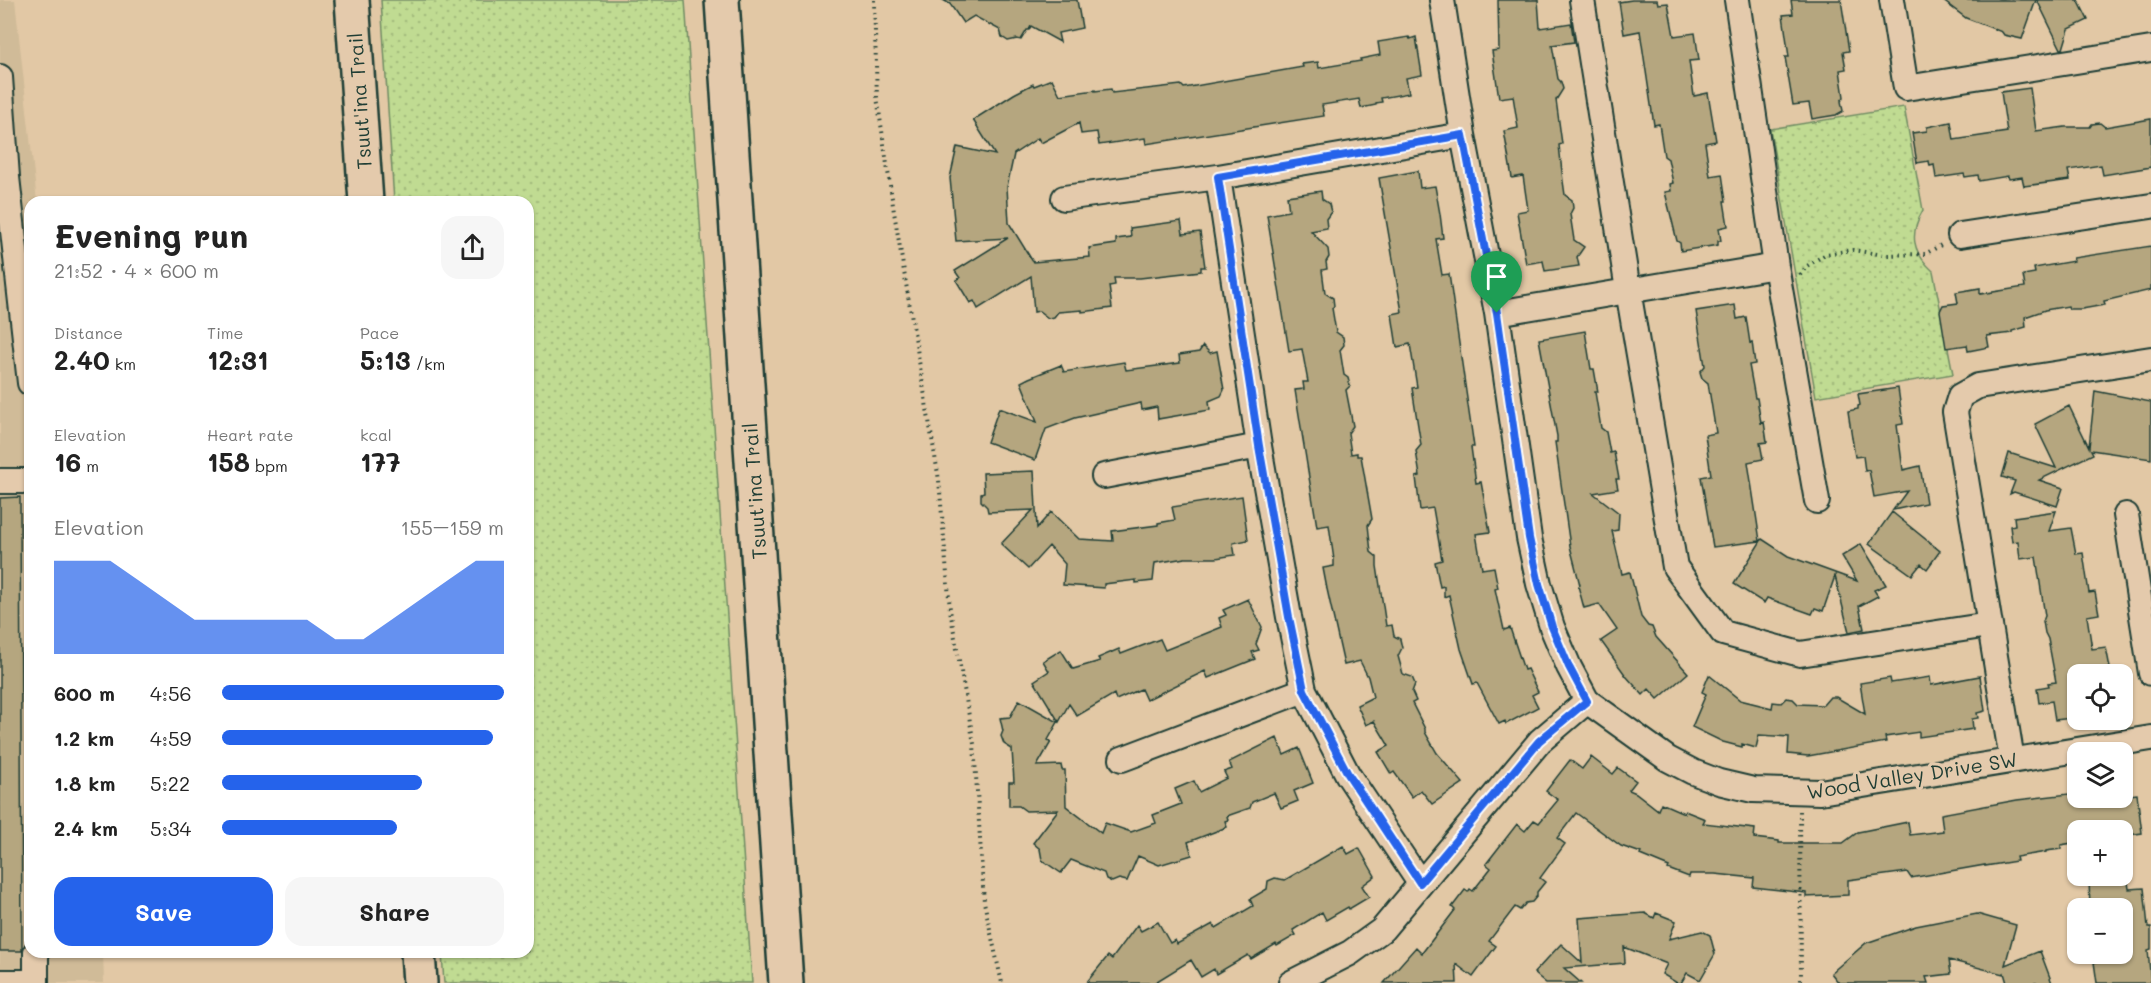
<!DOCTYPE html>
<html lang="en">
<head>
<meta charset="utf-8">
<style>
	:root { --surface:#fff; --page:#f6f6f6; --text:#222; --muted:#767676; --accent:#2563eb }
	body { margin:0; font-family:Mali,sans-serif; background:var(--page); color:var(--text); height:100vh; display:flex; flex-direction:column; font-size:22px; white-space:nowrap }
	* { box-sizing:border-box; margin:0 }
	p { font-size:20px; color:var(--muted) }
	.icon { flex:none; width:33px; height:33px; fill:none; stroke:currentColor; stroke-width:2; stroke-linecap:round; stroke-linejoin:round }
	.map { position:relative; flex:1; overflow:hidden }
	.side { position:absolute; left:24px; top:196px; width:510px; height:762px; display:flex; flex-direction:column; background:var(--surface); border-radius:18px; box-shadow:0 2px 4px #0004 }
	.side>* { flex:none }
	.tools { position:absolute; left:2067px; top:664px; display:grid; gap:12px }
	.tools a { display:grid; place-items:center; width:66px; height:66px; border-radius:12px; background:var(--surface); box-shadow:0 2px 4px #0004; font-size:30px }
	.pin { position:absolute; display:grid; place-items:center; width:51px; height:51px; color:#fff; margin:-62px -26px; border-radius:50% 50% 50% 0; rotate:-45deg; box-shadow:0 0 6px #0007 }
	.pin .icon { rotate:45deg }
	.round { display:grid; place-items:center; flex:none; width:63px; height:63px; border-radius:18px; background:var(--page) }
	.overview { display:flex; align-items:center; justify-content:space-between; height:102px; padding:0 30px }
	h1 { font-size:33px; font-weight:700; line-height:45px }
	.stats { display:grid; grid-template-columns:repeat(3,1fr); gap:9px; height:102px; padding:6px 30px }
	.stats div { display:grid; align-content:center }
	.stats b { font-size:26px; font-weight:700 }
	.stats small { font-size:16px; font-weight:400 }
	.stats p { font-size:16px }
	.chart { height:168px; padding:12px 30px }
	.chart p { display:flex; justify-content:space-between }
	.chart svg { width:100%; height:108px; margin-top:6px; fill:var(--accent); opacity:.7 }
	.cta { display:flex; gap:12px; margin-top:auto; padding:12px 30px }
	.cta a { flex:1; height:69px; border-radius:18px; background:var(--accent); color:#fff; font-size:24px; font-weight:700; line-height:69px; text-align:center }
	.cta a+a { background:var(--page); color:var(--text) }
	ul { padding:0 30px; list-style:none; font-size:20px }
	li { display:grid; grid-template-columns:96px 72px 1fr; align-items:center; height:45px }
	li i { height:15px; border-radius:8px; background:var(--accent) }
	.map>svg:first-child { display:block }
	.built { fill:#d0bb98 }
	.grass { fill:url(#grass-dots); stroke:#708c63; stroke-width:1.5 }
	.building { fill:#b5a67f; stroke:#1f3d34; stroke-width:1.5 }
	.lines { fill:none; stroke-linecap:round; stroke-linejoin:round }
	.minor-casing { stroke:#1f3d34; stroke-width:28 }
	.highway-casing { stroke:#1f3d34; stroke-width:38 }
	.path { stroke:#1f3d34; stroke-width:4; stroke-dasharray:1.5 4.5; stroke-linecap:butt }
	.minor { stroke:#e4caac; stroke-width:24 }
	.highway { stroke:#e4caac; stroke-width:33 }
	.route-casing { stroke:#fff; stroke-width:12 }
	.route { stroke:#2563eb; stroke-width:8 }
	.labels { text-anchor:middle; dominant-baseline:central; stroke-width:6; stroke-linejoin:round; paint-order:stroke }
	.street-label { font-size:20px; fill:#1f3d34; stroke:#e4caac }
</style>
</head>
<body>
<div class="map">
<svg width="2151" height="983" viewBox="0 0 2151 983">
	<defs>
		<pattern id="grass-dots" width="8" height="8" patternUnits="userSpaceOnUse" patternTransform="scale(1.5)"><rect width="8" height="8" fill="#c0db92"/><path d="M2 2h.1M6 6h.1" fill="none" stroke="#a5bd7e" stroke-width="1.8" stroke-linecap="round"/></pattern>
	</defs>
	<rect width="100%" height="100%" fill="#e2c8a5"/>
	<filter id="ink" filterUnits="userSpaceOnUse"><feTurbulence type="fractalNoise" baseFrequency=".0167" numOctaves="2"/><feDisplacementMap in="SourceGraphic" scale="12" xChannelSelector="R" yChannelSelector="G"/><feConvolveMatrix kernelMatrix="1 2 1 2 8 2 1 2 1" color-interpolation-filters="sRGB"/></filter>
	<g filter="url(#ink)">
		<path class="built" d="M0,0H15L37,202H30V952L103,953L104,983H0Z"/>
		<path class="grass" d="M381,0H685L752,983H444L442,953L528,952V202H394Z
			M1904,107L1923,210C1909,234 1912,252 1933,271L1953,374L1816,397L1770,129Z"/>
		<path class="building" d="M943,0H1077L1082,28L1058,33L1060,42L1031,26L1029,30H1027L1021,40L1017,39L1008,41L1002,37L1000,30L974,16L963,23L950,4Z
			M1498,0H1538L1540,28L1571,23L1574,42L1552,45L1558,79L1561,82L1563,89L1556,100L1562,144L1559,145L1563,181L1565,195L1572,200L1573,208L1570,214L1574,240L1584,247L1577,257L1579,266L1545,271L1543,261L1526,264L1517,212L1528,210L1523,176L1512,178L1504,131L1518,128L1513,96L1499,98L1492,51L1499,50Z
			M1632,0H1657L1658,4L1668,3L1674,36L1695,33L1699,60L1689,61L1694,96L1708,93L1716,141L1705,143L1710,176L1722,174L1726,201H1724L1728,226L1719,228L1721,241H1718V245L1681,251L1680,243L1677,241L1665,192L1671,191L1670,184L1673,183L1668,159L1664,156L1659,124L1654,125L1640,31L1624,34L1619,2Z
			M1791,0H1841L1849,51L1843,52L1846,69L1840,70L1844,97L1841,101L1843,111L1836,115L1812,119L1809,103L1793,105L1785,57H1789L1783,15L1793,14Z
			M1942,0H2036L2022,39L2004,35L2002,32L1966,18Z
			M2037,0H2078L2088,20L2069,29L2063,49H2061Z
			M1409,37L1410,39L1416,37L1422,75L1406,78L1409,93L1381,98L1382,102L1376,103V105L1361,108L1359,99L1322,105L1324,116L1146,144L1145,138L1099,145L1097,132L1081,134L1079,123L1041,143L1038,138L1014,154L1007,187L1009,223L1033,262L1090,257L1089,248L1116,244V239L1131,237L1130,228L1181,221L1183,234L1200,232L1205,267H1201V271L1140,278H1114L1115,285L1109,286L1112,308L1082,312V310L1058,312L1054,317L1048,318L1039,311L1034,312L1031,276L978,309L974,301L970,303L956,280L960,278L955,271L1008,238L956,241L950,178L957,147L995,155L973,120L1014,94L1033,84L1034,86L1052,79L1060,95L1095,90V91L1111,89L1112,93L1181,85L1184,88L1303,67L1302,64L1318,62L1319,68L1361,61L1360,59L1380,55L1378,42Z
			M2030,88L2036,131L2065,127H2090L2092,124L2100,123L2105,127L2151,119V167L2103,175L2101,165L2068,170L2070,180L2024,186L2022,177L2009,179L2008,176L1979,181L1978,175L1965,177L1964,174L1936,178L1934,165L1930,166L1929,161L1917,163L1912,133L1927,131V127L1951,122L1954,140L2007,132L2001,92Z
			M1418,171L1420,188L1435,186L1440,214L1443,238L1436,239L1442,275L1449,274L1474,447H1471L1476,483L1481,482L1490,532L1476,534L1482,569L1494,567L1498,588L1495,589L1504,630L1510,628L1524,670L1527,669L1538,692L1532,695L1538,707L1506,724L1505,721L1499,724L1477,683L1473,684L1461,649L1449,595L1444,597V586L1440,587L1435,562L1442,560L1433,508L1420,510L1416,477L1420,476L1416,451L1421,445L1412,388L1417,387L1410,344L1397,347L1392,314L1402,312L1379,178Z
			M1321,191L1322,199L1329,204L1331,212L1326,219L1327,228L1311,231L1328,249L1329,257L1326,262L1327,269L1322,270L1325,293L1333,298L1334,306L1332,308L1336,332L1343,337L1344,345L1340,350L1344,375L1348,378L1350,386L1346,390L1353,426L1348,433L1351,454L1357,453V456H1361L1372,519L1368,525L1371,552L1377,557V566L1386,626L1392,625L1394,636L1400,639L1402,648L1398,656L1403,674L1412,677L1415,684L1412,692L1416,701L1412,703L1425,729V732L1437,753L1463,783L1432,804L1421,790L1412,797L1394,772L1391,774L1378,752L1389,746L1374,721L1366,725L1357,705L1373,697L1368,677L1360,661L1344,665L1327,589L1323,568L1334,566V560L1329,525L1317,527L1295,390L1304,389L1303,382H1308L1302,349L1289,351L1267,215L1289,211L1287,196Z
			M2151,246V290L2104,301L2105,305L2082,309H2069L2068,306L2045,310L2025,317L2026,327L2012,331V333L1987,336L1989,347L1968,351L1967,345L1946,348L1940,311L1943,305L1958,303L1956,292L1980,288V294L2025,287L2023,275L2035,273L2034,268L2074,261L2073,258Z
			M1735,305L1737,319L1746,317L1750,343L1752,342L1755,364L1749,365L1755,398H1757L1761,423L1764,422L1767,442L1760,443L1763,459L1748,462L1760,541L1713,547L1701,477L1711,475L1705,435L1716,433L1708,383L1702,378L1700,372L1705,366L1696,311Z
			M1585,331L1591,369H1594L1598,392H1595L1601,428L1606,432L1610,453L1614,452L1619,479H1616L1618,489L1593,493L1619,513L1618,530L1612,531L1622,574L1630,572L1641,617L1648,626L1652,627L1656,637L1688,673L1658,699L1649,689L1643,695L1626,676L1601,641L1617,630L1599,604L1584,608L1578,586L1580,585L1570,546L1555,442H1557V436L1539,339Z
			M1203,346L1210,353L1217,351L1224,390L1221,396L1209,401L1210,410L1158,419L1157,407L1142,410L1141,403L1075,418L1046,429L1035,460L987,442L999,408L1037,422L1021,382L1029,378L1061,365L1064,372L1124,362L1126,370L1180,363L1179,355L1199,352Z
			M1898,388L1903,424L1897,425L1903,470L1920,466L1926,503L1893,510L1907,491L1874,497L1869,470L1865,471L1863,456L1855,457L1848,411L1858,409V406L1860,405L1858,394Z
			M2095,391L2151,402V459L2091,450L2093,454L2039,480L2063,488L2057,506L2014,492L2010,494L2015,481L2002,477L2009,453L2056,468L2035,424L2069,406L2089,447Z
			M1034,471L1037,528L1051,512L1079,539L1113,541L1112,531L1158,525V523L1175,520L1172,507L1242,496L1248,540L1233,543L1235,555L1216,558H1185L1155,563L1153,581L1136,583V580L1104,584V588L1063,585L1065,564L1049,546L1028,569L1001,544L1033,510L988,512L987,507L981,501V493L984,492L983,473Z
			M20,497L22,951H0V498Z
			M2056,511L2049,531L2071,528L2076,554L2083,553L2089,593L2095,592L2099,614L2087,616L2092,649L2106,647L2110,668L2078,674V709L2071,710L2072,718L2055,720L2052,701L2039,703L2037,688L2049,686L2048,683L2056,682L2048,639L2045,633L2043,621L2045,616L2036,557L2020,559L2018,541L2012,542L2010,526L2015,525L2014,517Z
			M1892,512L1940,551L1927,569L1921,564L1912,575L1869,544Z
			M1762,539L1788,556L1857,581L1842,556L1861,544L1886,585L1874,590L1878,596L1859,606L1864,629L1849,632L1835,576L1823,611L1815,608L1812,614L1767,598L1764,603L1734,584Z
			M1248,599L1262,627L1256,644L1259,650L1252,652L1255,659L1208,678L1205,671L1146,700L1141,689L1116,700L1114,694L1077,716L1069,704L1059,722L1034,681L1049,671L1043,661L1061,650L1073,669L1100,661L1098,658L1119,649L1121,654L1160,639L1165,650L1222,627L1219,618L1226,615L1223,610Z
			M1709,675L1740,700L1772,708L1773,702L1781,703L1786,698L1793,699L1798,704L1823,705L1830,697H1836L1865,714L1860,683L1890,678L1891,683L1930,677L1931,685L1980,676L1985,711L1977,713L1978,718L1972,719L1973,729L1919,737V732L1885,737L1886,742L1808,756L1788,754L1789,737L1759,735L1756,748L1742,744V747L1723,742L1692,727L1706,694L1702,692Z
			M1019,700L1058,722L1048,740L1051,742L1037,766L1061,765L1062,770H1065L1066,806L1101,833L1105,823L1131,832L1156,823L1153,815L1181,804L1175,789L1194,781L1199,792L1227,778L1224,772L1232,769L1229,762L1277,738L1284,755L1299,748L1313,783L1294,791L1298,801L1281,808L1274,793L1252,802L1250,808L1227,816L1228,820L1225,821L1227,827L1188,842L1192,855L1159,865L1138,856L1127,881L1119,879L1112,882L1106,879L1104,873L1071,860L1061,873L1042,860L1040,849L1033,843L1058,810L1026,811L1019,806H1009V782H1014L1012,749L1004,744L1001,736L1003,731L1000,718L1010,717Z
			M1591,757L1613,774L1618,768L1636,781L1629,790L1636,793L1658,810L1661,803L1684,813L1685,811L1705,819L1703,823L1755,829L1754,838L1779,841V843H1843L1858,832L1908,822L1910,835L1943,831L1941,814L2017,800L2078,793V798H2122V796L2137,794L2142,833L2122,836V831H2078V842L2061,845V849L2046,851V852L2016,857L2017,861L1985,866V865L1911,878L1907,872L1848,880V895L1806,897V893L1753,887L1754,878L1715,874H1690L1689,877L1668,869L1669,867L1640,855L1641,853L1621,846L1576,813L1557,838L1565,844L1540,878L1545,882L1537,892V896L1532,902L1526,903L1520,910L1515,907L1489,941L1496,946L1473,977L1456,964L1457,983H1384L1416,947L1422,953L1455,910L1452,907L1465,890L1468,892L1470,889L1473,891L1491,868L1486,864L1517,824L1525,831L1534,820L1539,823L1558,800L1546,791L1570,760L1582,769Z
			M1343,846L1348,854L1359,848L1375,876L1362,886L1369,897L1349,909L1348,907L1326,920L1322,912L1293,930L1296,935L1277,946L1276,944L1251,959L1248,955L1216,974L1214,969L1201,977L1191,960L1154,983H1086L1108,956L1112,959L1137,925L1141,931L1158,922L1170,943L1175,940L1177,944L1213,924L1216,928L1253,906L1250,899L1267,889L1268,881L1275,878L1285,880Z
			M2122,875H2127L2129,889L2144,888L2148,927H2151V949L2148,950L2151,983H2097L2094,962L2122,957V909H2090L2089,879Z
			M1645,913L1654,918L1656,913L1676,921L1669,939L1702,931L1710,935L1715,954L1700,980L1687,973L1681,983H1677L1662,974L1667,964L1624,947L1625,963L1564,968L1581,983H1546L1534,973L1561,944L1582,963L1579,918Z
			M1977,914L2016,925L2005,965L2040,951L2052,983H2007L2004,973L2003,974L1949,960L1951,974L1926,977L1928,983H1839L1831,973L1866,943L1916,926Z"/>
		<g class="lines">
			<g class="minor-casing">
				<path id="minor" d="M1442,0L1463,135L1497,313L1529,538L1539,584L1552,627L1569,667L1587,701L1668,759L1693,772L1719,782L1753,790L1820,792L2151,738
					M1582,0L1628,290L1675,567L1723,633L1800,654L1989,625
					M1737,0L1776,266L1817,501
					M1892,0L1906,88L2151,49
					M0,77L7,177L30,383
					M1064,198L1218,177
					M1960,235L2151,206
					M1497,313L1776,266
					M1104,476L1259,446
					M0,481H30
					M2126,515L2151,673
					M1122,759L1304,690
					M2012,760L1955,412L1960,396L1978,386L2151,359
					M1420,883L1348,775L1304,690L1289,617L1259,446L1218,177L1463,135
					M0,982H36V952
					M1291,983L1350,953L1382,930L1540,741L1587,701"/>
			</g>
			<g class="highway-casing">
				<path id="highway" d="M352,0L366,202
					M722,0L786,983
					M418,952L420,983"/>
			</g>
			<path class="path" d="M874,0L877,97L894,212L939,480L950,610L974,744L984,902L1002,983
				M1800,275L1807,266L1826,254L1853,250L1884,255L1925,254L1943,244
				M1800,811L1801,983"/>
			<use href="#minor" class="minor"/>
			<use href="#highway" class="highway"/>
		</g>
	</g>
	<g class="lines" filter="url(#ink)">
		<g class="route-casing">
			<path id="route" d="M1463,135L1497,313L1529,538L1539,584L1552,627L1569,667L1587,701L1539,741L1420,883L1348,774L1304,690L1289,617L1259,446L1218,177Z"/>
		</g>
		<use href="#route" class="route"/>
	</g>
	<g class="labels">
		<g class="street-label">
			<text transform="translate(359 101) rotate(-94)">Tsuut'ina Trail</text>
			<text transform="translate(754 491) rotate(-94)">Tsuut'ina Trail</text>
			<text transform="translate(1912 775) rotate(-9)">Wood Valley Drive SW</text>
		</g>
	</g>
</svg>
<div class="tools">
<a><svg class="icon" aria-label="locate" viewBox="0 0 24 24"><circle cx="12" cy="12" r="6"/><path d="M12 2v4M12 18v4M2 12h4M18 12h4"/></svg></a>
<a><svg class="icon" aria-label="layers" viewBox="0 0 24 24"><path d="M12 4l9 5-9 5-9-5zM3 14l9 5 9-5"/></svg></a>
<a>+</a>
<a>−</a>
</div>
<div class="pin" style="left:1497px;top:313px;background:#1e9e55"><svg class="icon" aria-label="arrive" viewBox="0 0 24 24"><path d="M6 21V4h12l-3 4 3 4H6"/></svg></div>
<section class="side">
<div class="overview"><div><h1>Evening run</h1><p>21:52 · 4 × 600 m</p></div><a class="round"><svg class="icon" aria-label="share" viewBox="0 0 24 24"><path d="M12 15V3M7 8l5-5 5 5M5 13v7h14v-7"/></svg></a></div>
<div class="stats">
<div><p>Distance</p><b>2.40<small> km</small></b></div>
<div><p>Time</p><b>12:31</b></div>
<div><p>Pace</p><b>5:13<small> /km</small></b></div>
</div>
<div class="stats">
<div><p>Elevation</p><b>16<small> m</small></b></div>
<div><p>Heart rate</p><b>158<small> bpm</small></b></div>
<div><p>kcal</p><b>177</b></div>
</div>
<div class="chart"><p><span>Elevation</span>155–159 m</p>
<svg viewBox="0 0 160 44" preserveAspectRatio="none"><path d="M0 44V6L10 6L20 6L30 14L40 22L50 30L60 30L70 30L80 30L90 30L100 38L110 38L120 30L130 22L140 14L150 6L160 6V44z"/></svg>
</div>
<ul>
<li><b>600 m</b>4:56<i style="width:100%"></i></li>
<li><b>1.2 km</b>4:59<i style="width:96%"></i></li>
<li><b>1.8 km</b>5:22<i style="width:71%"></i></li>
<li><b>2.4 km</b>5:34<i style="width:62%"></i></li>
</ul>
<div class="cta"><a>Save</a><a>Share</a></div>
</section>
</div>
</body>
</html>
